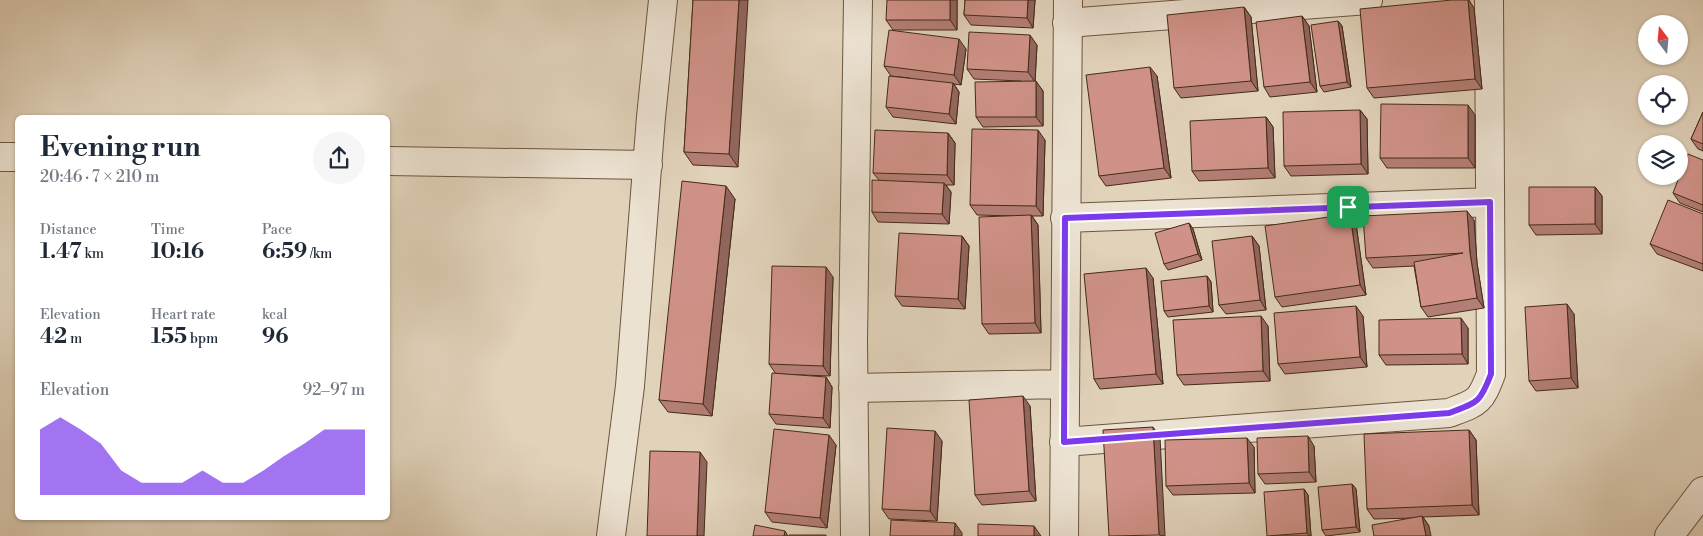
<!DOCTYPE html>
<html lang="en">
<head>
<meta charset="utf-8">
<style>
	:root { --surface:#fff; --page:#f6f6f7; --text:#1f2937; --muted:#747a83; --accent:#7c3aed }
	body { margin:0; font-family:"Libre Bodoni",serif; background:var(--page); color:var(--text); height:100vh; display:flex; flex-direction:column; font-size:19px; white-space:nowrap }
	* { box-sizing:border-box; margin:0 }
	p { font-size:16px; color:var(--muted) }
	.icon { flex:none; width:28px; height:28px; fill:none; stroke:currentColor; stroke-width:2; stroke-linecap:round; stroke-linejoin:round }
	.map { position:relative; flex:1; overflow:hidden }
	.side { position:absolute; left:15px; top:115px; width:375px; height:405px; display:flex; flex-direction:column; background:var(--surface); border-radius:8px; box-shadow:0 1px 4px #0004 }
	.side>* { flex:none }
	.needle { width:32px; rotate:344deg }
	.fabs { position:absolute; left:1638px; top:15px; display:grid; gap:10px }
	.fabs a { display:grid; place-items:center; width:50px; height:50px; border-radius:50%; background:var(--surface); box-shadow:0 1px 4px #0004; font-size:25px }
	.pin { position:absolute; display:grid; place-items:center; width:42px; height:42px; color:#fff; margin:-21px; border-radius:10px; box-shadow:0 2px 8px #0006 }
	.round { display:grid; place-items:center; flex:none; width:52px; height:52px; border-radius:26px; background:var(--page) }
	.overview { display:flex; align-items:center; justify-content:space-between; height:85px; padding:0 25px }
	h1 { font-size:28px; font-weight:700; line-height:38px }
	.stats { display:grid; grid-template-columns:repeat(3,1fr); gap:8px; height:85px; padding:5px 25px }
	.stats div { display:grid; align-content:center }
	.stats b { font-size:21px; font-weight:700 }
	.stats small { font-size:14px; font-weight:400 }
	.stats p { font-size:14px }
	.chart { height:140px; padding:10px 25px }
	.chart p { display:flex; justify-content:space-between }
	.chart svg { width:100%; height:90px; margin-top:5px; fill:var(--accent); opacity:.7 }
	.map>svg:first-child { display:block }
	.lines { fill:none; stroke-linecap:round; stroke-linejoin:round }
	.minor-casing { stroke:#6c553f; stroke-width:30 }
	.minor { stroke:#ece2d2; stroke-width:28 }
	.wall { fill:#b37e75; stroke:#452b16 }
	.shaded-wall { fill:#92665f; stroke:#452b16 }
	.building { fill:#d09288; stroke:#452b16 }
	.route-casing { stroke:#fff; stroke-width:10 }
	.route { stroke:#7c3aed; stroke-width:6 }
</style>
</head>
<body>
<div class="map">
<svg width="1703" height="536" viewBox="0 0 1703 536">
	<rect width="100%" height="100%" fill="#e1d2ba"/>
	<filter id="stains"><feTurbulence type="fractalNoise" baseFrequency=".004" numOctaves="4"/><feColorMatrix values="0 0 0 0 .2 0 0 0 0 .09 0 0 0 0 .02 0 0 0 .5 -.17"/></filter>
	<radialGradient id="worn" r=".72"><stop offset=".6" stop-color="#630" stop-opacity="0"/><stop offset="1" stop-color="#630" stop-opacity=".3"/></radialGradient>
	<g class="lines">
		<g class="minor-casing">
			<path id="minor" d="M1067,23L1368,0
				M0,157H18
				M388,161L648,165
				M1065,218L1490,202
				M853,388L1064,384
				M1064,442L1449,413C1478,402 1480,403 1491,374L1489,0
				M611,536L630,386L651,117L663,0
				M855,536L853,340L858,0
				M1064,536L1068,0
				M1669,536L1703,491"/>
		</g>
		<use href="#minor" class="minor"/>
	</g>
	<path class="wall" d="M693,0L738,167L693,165L684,152Z
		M957,0V30H893L886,20Z
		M965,0H1035L1033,28L971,25L964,15Z
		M1244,7L1251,17L1258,91L1181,98L1174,88Z
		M1474,8L1482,89L1374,98L1367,88Z
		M1302,16L1309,26L1317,92L1270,97L1264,87Z
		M1338,21L1342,26L1351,87L1324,92L1320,86Z
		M1037,45L1035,81L1043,91V126L983,127L976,117L1021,81L974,79L967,69Z
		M966,49L961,85L954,84L959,92L956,124L893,117L886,107L910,78L891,76L884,66Z
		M1157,76L1171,178L1106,186L1099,176Z
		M1360,110L1367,119L1368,174L1291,176L1284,166Z
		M1703,112V151L1698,149L1691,139Z
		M1475,115V168H1387L1380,158Z
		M1266,117L1273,127L1275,178L1199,181L1192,171Z
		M948,133L955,143L954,185H946L951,192L949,224L878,222L872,212L879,180L873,173Z
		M1045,140L1043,216H1032L1038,225L1041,333L989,334L982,324L1015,216L977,215L970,205Z
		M1703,160V212L1680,203L1673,193Z
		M1595,187L1602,196V234L1536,235L1529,225Z
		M735,199L712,416L668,412L659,400Z
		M1703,214V271L1657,254L1650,244Z
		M1474,220L1477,263L1484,308L1428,317L1421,307L1414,266L1373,268L1366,258Z
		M1189,223L1193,229L1202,260L1168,270L1164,264Z
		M1356,224L1366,295L1282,307L1275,297Z
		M962,236L969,246L965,309L902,306L895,296Z
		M1252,236L1259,246L1266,310L1226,314L1219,305Z
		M1207,276L1211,282L1213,312L1168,317L1164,311Z
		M833,277L830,376L776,374L769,364Z
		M1153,278L1163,384L1100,389L1094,379Z
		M1574,314L1578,388L1536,391L1529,381Z
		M1363,316L1367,367L1285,374L1278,364Z
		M1268,326L1270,381L1184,385L1177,375Z
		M1468,328V364L1386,365L1379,355Z
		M826,377L832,387L830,428L776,424L769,414Z
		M1030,406L1036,501L982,505L975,495Z
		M1469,430L1476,440L1479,515L1423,517L1429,526L1416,518L1374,519L1367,509Z
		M942,441L937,521L889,519L882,509Z
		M836,445L827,528L772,522L765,512Z
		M1314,446L1316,482L1265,484L1258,474Z
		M1254,447L1255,493L1173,495L1166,486Z
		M1352,484L1356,489L1360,532L1326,536L1322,530Z
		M1304,489L1308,495L1311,536H1267Z"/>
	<path class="shaded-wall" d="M739,0H748L738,167L729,154Z
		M950,0H957V30L950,20Z
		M1028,0H1035L1033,28L1027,18Z
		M1468,0H1469L1474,8L1482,89L1475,79Z
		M1244,7L1251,17L1258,91L1251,81Z
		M1302,16L1309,26L1317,92L1310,82Z
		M1338,21L1342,26L1351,87L1347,82Z
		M1030,35L1037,45L1035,82L1028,72Z
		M959,39L966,49L961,85L954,75Z
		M1150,67L1157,76L1171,178L1164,168Z
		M1036,81L1043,91V126L1036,117Z
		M953,83L959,92L956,124L949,114Z
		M1468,105L1475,115V168L1468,158Z
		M1360,110L1367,119L1368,174L1361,164Z
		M1266,117L1273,127L1275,178L1268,168Z
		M1038,130L1045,140L1043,216L1036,206Z
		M948,133L955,143L954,185L947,175Z
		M944,183L951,192L949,224L942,214Z
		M726,186L735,199L712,416L703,404Z
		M1595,187L1602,196V234L1595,224Z
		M1467,211L1474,220L1477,263L1484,308L1477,298L1470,253Z
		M1350,214L1356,224L1366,295L1360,285Z
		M1031,215L1038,225L1041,333L1035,323Z
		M1189,223L1193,229L1202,260L1198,254Z
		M962,236L969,246L965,309L958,299Z
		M1252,236L1259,246L1266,310L1260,300Z
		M826,267L833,277L830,376L823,366Z
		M1146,268L1153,278L1163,384L1156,374Z
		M1207,276L1211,282L1213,312L1209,306Z
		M1567,304L1574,314L1578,388L1571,378Z
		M1356,306L1363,316L1367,367L1360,357Z
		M1261,316L1268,326L1270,381L1263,371Z
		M1461,318L1468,328V364L1462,354Z
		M826,377L832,387L830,428L823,418Z
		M1023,396L1030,406L1036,501L1029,491Z
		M1153,427L1160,437L1165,536L1159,535Z
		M1469,430L1476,440L1479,515L1472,505Z
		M935,431L942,441L937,521L930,511Z
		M829,435L836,445L827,528L820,518Z
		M1308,436L1314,446L1316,482L1309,472Z
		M1247,438L1254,447L1255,493L1249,483Z
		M700,452L707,462L704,536H697Z
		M1352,484L1356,489L1360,532L1356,527Z
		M1304,489L1308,495L1311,536H1309L1307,533Z
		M1422,516L1429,526L1431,536H1426Z
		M955,523L962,533V536H954Z
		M1034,526L1041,536H1034Z
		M785,531L788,536H784Z"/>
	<path class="building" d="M693,0H739L729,154L684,152Z
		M887,0H950V20H886Z
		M965,0H1028L1027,18L964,15Z
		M1452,0H1468L1475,79L1367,88L1360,9Z
		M1244,7L1251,81L1174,88L1167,15Z
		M1302,16L1310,82L1264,87L1256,22Z
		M1338,21L1347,82L1320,86L1311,25Z
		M889,30L959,39L954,75L884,66Z
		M969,32L1030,35L1028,72L967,69Z
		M1150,67L1164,168L1099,176L1086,75Z
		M889,76L953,83L949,114L886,107Z
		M1036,81V117H976L975,82Z
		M1381,104L1468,105V158H1380Z
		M1360,110L1361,164L1284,166L1283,112Z
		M1703,112V144L1691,139Z
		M1266,117L1268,168L1192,171L1190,121Z
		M972,129L1038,130L1036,206L970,205Z
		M875,130L948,133L947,175L873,173Z
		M1688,154L1703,160V205L1673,193Z
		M872,180L944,183L942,214L872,212Z
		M682,181L726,186L703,404L659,400Z
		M1529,187H1595V224L1529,225Z
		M1668,200L1703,214V264L1650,244Z
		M1467,211L1470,253L1477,298L1421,307L1414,262L1463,253L1366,258L1363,216Z
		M1350,214L1360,285L1275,297L1265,226Z
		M1031,215L1035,323L982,324L979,217Z
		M1189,223L1198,254L1164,264L1155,233Z
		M899,233L962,236L958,299L895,296Z
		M1252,236L1260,300L1219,305L1212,241Z
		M772,266L826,267L823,366L769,364Z
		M1146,268L1156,374L1094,379L1084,274Z
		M1207,276L1209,306L1164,311L1161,281Z
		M1567,304L1571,378L1529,381L1525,307Z
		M1356,306L1360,357L1278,364L1274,313Z
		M1261,316L1263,371L1177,375L1173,320Z
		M1461,318L1462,354L1379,355V320Z
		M772,373L826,377L823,418L769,414Z
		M1023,396L1029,491L975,495L969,400Z
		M1153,427L1159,535L1109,536L1103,430Z
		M887,428L935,431L930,511L882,509Z
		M774,429L829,435L820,518L765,512Z
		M1469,430L1472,505L1367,509L1364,434Z
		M1308,436L1309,472L1258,474L1257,438Z
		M1247,438L1249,483L1166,486L1165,440Z
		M650,451L700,452L697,536H647Z
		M1352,484L1356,527L1322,530L1318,487Z
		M1304,489L1307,533L1267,536L1264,492Z
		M1422,516L1426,536H1374L1372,525Z
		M891,520L955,523L954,536H890Z
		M978,524L1034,526V536H978Z
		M755,525L785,531L784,536H753Z
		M789,535H826V536H789Z"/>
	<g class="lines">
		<g class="route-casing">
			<path id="route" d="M1490,202L1491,374C1480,403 1478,402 1449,413L1064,442L1065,218Z"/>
		</g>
		<use href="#route" class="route"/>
	</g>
	<rect width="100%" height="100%" filter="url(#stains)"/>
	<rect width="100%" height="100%" fill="url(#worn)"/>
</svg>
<div class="fabs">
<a><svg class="needle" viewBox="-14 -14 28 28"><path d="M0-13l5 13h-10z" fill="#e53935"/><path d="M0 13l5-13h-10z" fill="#747a83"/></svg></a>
<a><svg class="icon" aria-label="locate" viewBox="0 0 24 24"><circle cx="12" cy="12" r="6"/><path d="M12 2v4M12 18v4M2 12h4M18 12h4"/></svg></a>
<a><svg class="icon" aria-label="layers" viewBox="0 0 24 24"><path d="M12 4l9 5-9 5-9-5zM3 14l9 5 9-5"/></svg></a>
</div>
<div class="pin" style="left:1348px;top:207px;background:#1e9e55"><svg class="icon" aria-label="arrive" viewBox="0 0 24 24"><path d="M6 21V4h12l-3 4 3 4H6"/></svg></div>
<section class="side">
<div class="overview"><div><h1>Evening run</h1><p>20:46 · 7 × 210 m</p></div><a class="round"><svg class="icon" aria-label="share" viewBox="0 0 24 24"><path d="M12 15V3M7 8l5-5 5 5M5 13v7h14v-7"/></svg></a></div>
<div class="stats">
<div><p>Distance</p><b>1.47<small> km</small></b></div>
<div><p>Time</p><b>10:16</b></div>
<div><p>Pace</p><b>6:59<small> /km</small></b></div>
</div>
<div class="stats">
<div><p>Elevation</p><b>42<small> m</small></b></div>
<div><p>Heart rate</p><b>155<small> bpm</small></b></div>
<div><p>kcal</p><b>96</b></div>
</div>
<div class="chart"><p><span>Elevation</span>92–97 m</p>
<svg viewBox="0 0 160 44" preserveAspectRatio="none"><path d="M0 44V12L10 6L20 12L30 19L40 32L50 38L60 38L70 38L80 32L90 38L100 38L110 32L120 25L130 19L140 12L150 12L160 12V44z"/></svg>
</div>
</section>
</div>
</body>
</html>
